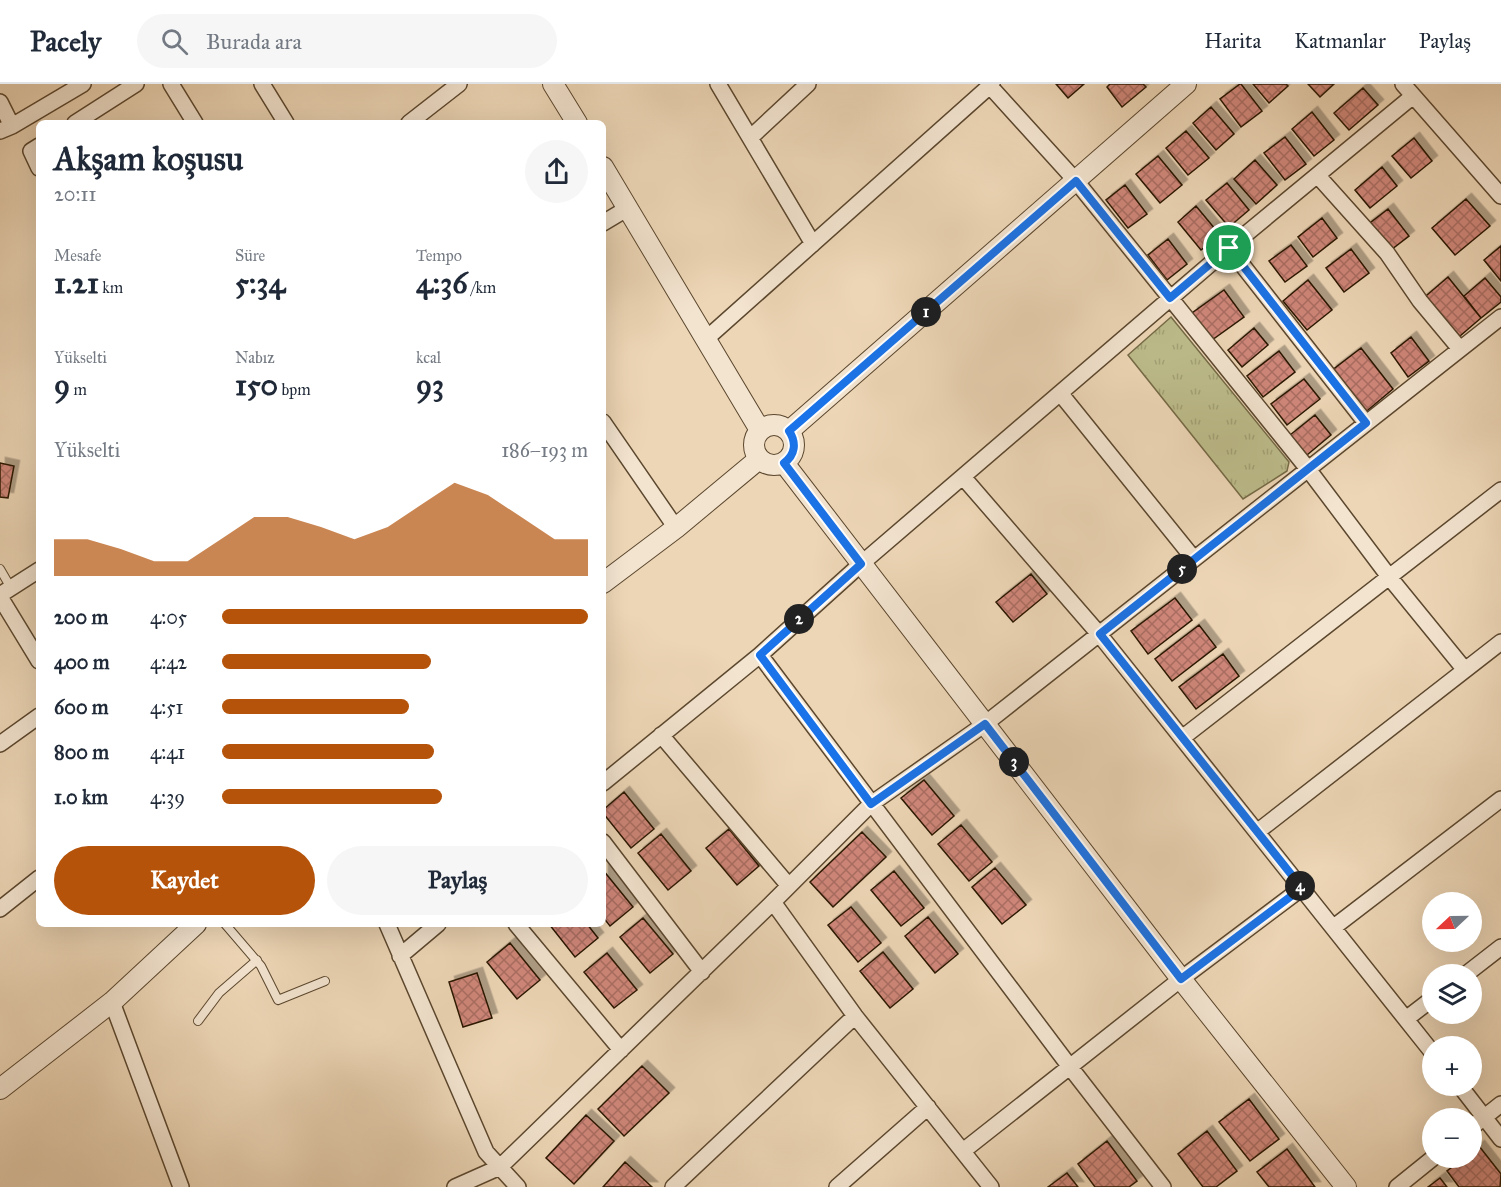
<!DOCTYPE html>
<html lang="tr">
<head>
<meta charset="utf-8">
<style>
	:root { --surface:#fff; --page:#f6f6f7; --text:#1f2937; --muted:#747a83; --line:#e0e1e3; --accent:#b45309 }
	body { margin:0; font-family:"IM FELL Great Primer",serif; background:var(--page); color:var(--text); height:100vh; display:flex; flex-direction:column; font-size:22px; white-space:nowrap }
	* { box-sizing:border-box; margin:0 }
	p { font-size:20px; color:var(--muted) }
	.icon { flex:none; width:33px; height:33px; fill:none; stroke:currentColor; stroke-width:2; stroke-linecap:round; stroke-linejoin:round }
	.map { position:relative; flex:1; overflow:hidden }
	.details { position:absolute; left:36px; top:36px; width:570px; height:807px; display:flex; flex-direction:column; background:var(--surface); border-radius:9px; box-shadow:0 6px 24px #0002 }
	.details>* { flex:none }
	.needle { width:39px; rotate:248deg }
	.tools { position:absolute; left:1422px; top:808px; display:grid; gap:12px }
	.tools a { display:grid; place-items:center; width:60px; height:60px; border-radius:50%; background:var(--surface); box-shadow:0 6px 24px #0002; font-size:30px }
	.pin { position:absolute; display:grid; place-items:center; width:51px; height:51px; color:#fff; margin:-26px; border:3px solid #fff; border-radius:50%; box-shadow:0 2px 6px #0007 }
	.km { position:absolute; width:30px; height:30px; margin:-15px; border-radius:50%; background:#222; color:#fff; font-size:16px; line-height:30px; text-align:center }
	.round { display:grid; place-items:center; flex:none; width:63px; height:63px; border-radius:32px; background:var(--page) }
	.overview { display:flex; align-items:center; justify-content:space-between; height:102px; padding:0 18px }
	h1 { font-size:33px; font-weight:700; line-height:45px }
	.figures { display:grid; grid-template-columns:repeat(3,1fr); gap:9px; height:102px; padding:6px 18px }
	.figures div { display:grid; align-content:center }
	.figures b { font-size:30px; font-weight:700 }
	.figures small { font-size:16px; font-weight:400 }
	.figures p { font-size:16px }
	.chart { height:168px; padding:12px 18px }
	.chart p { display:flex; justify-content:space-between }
	.chart svg { width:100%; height:108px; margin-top:6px; fill:var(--accent); opacity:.7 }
	.button { display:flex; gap:12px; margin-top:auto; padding:12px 18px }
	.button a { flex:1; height:69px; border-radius:36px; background:var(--accent); color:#fff; font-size:24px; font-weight:700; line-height:69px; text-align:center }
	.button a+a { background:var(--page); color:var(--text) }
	ul { padding:0 18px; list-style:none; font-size:20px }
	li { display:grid; grid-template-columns:96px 72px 1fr; align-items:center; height:45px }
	li i { height:15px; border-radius:8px; background:var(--accent) }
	header { display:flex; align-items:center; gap:36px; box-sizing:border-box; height:84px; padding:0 30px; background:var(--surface); border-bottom:2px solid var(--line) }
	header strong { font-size:28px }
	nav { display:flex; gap:33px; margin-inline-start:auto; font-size:21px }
	.search { width:420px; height:54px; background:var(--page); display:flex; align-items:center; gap:15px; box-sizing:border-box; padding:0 21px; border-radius:33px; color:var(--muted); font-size:22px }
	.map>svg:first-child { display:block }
	.grass { fill:url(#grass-tufts); stroke:#746a46; stroke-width:1.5 }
	.building { fill:url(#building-cross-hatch); stroke:#2a1700; stroke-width:1.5; filter:url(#shadow) }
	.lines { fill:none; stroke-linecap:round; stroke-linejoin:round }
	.service-casing { stroke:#5b472e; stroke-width:10 }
	.minor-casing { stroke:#5b472e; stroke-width:18 }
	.tertiary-casing { stroke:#5b472e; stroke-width:22 }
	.service { stroke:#f3e4d0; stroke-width:8 }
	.minor { stroke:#f3e4d0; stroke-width:15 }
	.tertiary { stroke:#f3e4d0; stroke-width:20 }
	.route-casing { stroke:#fff; stroke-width:12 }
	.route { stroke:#1a73e8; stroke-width:8 }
</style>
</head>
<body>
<header>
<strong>Pacely</strong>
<div class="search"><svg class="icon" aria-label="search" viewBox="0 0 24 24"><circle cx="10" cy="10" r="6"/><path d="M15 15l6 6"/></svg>Burada ara</div>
<nav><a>Harita</a><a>Katmanlar</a><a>Paylaş</a></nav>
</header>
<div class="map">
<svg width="1501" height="1103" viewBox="0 0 1501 1103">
	<defs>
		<pattern id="grass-tufts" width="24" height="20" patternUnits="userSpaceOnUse" patternTransform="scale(1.5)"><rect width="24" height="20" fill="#bdbc8b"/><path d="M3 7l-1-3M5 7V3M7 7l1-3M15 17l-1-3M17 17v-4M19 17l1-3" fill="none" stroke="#a3a176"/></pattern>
		<pattern id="building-cross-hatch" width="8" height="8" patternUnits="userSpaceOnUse" patternTransform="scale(1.5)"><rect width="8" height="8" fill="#d0877a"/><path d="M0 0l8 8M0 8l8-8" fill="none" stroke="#a96d62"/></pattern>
		<filter id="shadow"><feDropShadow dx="5.5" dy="-5.5" stdDeviation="0" flood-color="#0004"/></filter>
	</defs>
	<rect width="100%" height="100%" fill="#edd6b6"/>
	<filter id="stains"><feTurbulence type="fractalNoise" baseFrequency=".00333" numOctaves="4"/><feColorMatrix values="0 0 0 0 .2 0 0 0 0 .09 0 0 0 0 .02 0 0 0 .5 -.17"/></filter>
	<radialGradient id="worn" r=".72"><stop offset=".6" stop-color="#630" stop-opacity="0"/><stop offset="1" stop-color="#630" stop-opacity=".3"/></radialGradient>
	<path class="grass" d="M1171,233L1289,378L1287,387L1243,415L1128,271Z"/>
	<path class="building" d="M1056,0H1084L1068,14Z
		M1110,0H1143L1146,3L1122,23L1107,3Z
		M1240,0H1241L1262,27L1241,43L1220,15Z
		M1253,0H1286L1288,2L1269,19Z
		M1308,0H1334L1320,13Z
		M1363,4L1378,21L1349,46L1334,29Z
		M1211,23L1234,50L1216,66L1193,39Z
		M1312,28L1334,56L1314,72L1292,45Z
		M1186,47L1209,74L1188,91L1166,64Z
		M1285,53L1306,80L1285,96L1264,69Z
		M1414,54L1432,77L1411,94L1392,72Z
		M1158,72L1182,101L1160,119L1136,90Z
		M1255,76L1277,101L1256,120L1234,95Z
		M1382,83L1397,102L1370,124L1355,106Z
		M1227,99L1249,126L1229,143L1206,116Z
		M1125,101L1147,130L1128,144L1106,116Z
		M1466,115L1490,142L1455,171L1432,144Z
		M1196,122L1220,151L1201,166L1178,138Z
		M1388,125L1409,152L1387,169L1366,142Z
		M1322,134L1337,154L1313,173L1298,153Z
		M1168,155L1187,180L1167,196L1148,171Z
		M1291,161L1307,182L1285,198L1269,177Z
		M1501,162V197L1484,176Z
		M1351,165L1369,189L1344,208L1326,184Z
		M1448,193L1481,234L1453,258L1420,217Z
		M1485,194L1501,213V218L1481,234L1464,212Z
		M1308,196L1332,226L1307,246L1283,217Z
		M1224,206L1244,233L1212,256L1192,229Z
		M1254,244L1268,261L1242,283L1228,266Z
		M1411,253L1429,277L1408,293L1391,269Z
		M1361,264L1393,305L1361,332L1331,287Z
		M1279,267L1295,288L1263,313L1247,292Z
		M1304,295L1320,315L1287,341L1271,320Z
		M1315,331L1331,351L1307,371L1290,351Z
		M0,379L14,382L8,414L0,413Z
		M1031,490L1047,510L1013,538L996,518Z
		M1175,514L1192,536L1148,570L1131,547Z
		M1199,541L1216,563L1172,597L1155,575Z
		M1223,570L1239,592L1196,625L1179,603Z
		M924,696L954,732L932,751L901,714Z
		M624,708L654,745L631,764L603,729V726Z
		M961,741L992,778L969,797L938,760Z
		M729,745L759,782L737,801L706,764Z
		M862,748L886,773L833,823L810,798Z
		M661,750L691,787L668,806L638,769Z
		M995,784L1026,821L1002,840L972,803Z
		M603,786L633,823L610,842L603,833Z
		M894,787L924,824L901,842L871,806Z
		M851,823L881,859L858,878L828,841Z
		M928,833L958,870L935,889L905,852Z
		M643,834L673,870L650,889L620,853Z
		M549,840H587L598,854L575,873Z
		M510,859L540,896L517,915L487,878Z
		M883,868L913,905L890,924L860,887Z
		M607,869L637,906L614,924L584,888Z
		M477,889L492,934L463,943L449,898Z
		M642,982L669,1009L624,1052L598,1025Z
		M1249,1015L1279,1055L1250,1077L1219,1038Z
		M586,1031L614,1057L574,1100L546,1074Z
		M1207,1047L1237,1087L1216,1103H1203L1178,1070Z
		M1107,1057L1137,1097L1129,1103H1095L1078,1080Z
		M1479,1062L1501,1090L1500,1103H1459L1447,1087L1464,1074H1472V1068Z
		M1287,1065L1315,1103H1269L1257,1088Z
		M625,1078L652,1103H603Z
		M1067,1089L1078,1103H1048Z
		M1440,1094L1447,1103H1428Z"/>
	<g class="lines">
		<g class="service-casing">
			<path id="service" d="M0,485L11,504
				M225,840L261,882L278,916L325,897
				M198,937L219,909L257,876"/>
		</g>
		<g class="minor-casing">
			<path id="minor" d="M171,0L195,39
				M262,0L286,39
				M718,0L813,160
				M988,0L1076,97L1308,385L1390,494L1465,586
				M1403,0L1501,112
				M0,18L12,42
				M75,39L136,0
				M409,39L459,0
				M0,47L12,42L83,0
				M750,54L808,0
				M39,62L31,67L39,84
				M1318,92L1387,169L1420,217L1460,265
				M603,139L628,124
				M1229,164L1366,339
				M706,255L992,0
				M1060,309L1194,475
				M603,338L676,444
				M963,393L1099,550L1432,968
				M0,511L39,486
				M0,513L39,577
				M760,571L1070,983L1163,1103
				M661,651L789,802
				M1182,654L1501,406
				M0,660L39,632
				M603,699L760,571L861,480L1229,164L1413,12
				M1257,748L1501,558
				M603,758L702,888
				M773,818L855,932L991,1103
				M0,825L39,794
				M387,840L486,1068L518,1103
				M516,840L621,966
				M1334,843L1501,715
				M400,872L438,840
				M1465,891L1501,863
				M112,918L181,1103
				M1406,935L1432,915
				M1460,1002L1501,1055
				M1472,1043L1501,1020
				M963,1067L1181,895L1302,804
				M455,1103L500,1083L773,818L871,720L985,640L1501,233
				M673,1103L855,932
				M837,1103L928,1023
				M1397,1103L1433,1074"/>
		</g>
		<g class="tertiary-casing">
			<path id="tertiary" d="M553,0L577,39
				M603,83L760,346
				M754 361a20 20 0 1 1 40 0a20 20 0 1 1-40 0Z
				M789,347L1186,0
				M784,379L1181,895L1346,1103
				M603,499L676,444L759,375
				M0,1005L112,918L196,840"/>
		</g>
		<use href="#service" class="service"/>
		<use href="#minor" class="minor"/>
		<use href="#tertiary" class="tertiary"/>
	</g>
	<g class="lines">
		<g class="route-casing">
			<path id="route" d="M1076,97L1170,214L1229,164L1366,339L1100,550L1302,804L1181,895L985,640L871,720L760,571L861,480L784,379C795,371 797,359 789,347Z"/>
		</g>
		<use href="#route" class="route"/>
	</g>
	<rect width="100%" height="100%" filter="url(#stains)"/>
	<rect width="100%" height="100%" fill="url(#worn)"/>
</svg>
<div class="tools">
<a><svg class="needle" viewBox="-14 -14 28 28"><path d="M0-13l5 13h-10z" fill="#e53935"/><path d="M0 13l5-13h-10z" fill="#747a83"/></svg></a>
<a><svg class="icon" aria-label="layers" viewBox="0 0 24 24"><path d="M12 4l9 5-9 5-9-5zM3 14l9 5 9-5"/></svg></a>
<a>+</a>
<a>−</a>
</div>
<div class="pin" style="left:1229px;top:164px;background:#1e9e55"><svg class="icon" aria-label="arrive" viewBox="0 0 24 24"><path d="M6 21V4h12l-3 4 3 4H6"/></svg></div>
<b class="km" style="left:926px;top:228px">1</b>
<b class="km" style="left:799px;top:535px">2</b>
<b class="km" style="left:1014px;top:678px">3</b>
<b class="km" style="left:1300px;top:802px">4</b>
<b class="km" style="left:1182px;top:485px">5</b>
<section class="details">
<div class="overview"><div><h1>Akşam koşusu</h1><p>20:11</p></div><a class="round"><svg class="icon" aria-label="share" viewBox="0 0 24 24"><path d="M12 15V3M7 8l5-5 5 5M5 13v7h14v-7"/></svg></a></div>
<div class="figures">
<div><p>Mesafe</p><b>1.21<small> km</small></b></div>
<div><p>Süre</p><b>5:34</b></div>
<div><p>Tempo</p><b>4:36<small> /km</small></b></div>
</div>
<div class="figures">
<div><p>Yükselti</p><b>9<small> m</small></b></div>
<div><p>Nabız</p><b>150<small> bpm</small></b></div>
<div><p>kcal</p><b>93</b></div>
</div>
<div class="chart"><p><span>Yükselti</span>186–193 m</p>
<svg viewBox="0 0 160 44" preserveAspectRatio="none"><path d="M0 44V29L10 29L20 33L30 38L40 38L50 29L60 20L70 20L80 24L90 29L100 24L110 15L120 6L130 11L140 20L150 29L160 29V44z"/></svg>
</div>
<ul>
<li><b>200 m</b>4:05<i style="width:100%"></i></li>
<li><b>400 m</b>4:42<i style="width:57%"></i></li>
<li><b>600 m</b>4:51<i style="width:51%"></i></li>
<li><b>800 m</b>4:41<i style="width:58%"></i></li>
<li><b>1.0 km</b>4:39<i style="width:60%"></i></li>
</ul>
<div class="button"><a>Kaydet</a><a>Paylaş</a></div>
</section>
</div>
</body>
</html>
